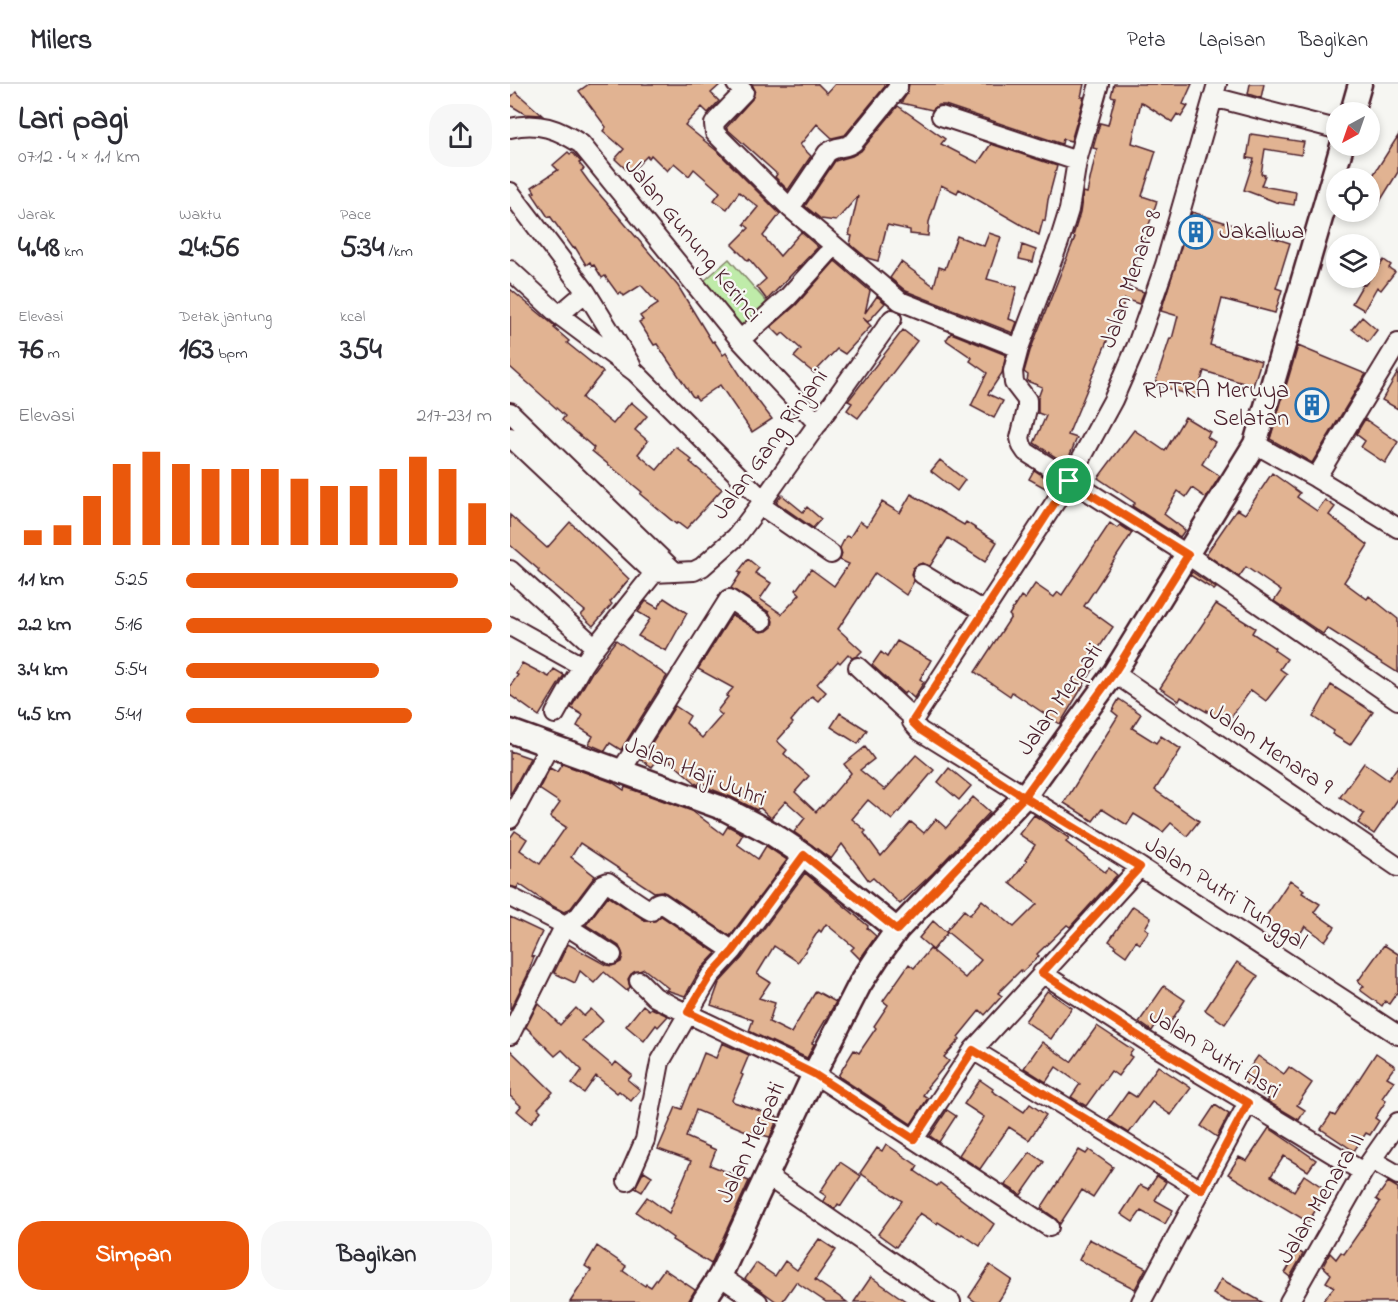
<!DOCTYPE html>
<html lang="id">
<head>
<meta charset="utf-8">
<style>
	:root { --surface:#fff; --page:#f7f7f7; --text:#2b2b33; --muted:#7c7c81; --line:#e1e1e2; --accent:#ea580c }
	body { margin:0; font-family:"Indie Flower",sans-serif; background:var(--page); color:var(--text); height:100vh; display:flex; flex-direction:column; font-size:22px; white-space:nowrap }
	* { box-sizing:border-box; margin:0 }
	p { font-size:20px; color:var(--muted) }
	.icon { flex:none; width:33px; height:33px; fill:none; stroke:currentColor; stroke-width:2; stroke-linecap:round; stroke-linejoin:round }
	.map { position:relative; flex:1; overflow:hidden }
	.drawer { display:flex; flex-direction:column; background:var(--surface); width:510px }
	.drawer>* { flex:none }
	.needle { width:39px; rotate:220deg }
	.tools { position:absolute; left:816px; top:18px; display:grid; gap:12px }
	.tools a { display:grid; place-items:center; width:54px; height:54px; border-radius:50%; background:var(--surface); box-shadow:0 3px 9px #0003; font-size:30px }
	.pin { position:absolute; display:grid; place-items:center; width:51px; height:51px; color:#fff; margin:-26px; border:3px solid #fff; border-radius:50%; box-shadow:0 2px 6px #0007 }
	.round { display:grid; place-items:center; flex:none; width:63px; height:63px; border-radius:24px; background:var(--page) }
	.head { display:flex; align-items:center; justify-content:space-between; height:102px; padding:0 18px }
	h1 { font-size:33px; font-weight:700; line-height:45px }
	.metrics { display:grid; grid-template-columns:repeat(3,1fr); gap:9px; height:102px; padding:6px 18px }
	.metrics div { display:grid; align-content:center }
	.metrics b { font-size:30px; font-weight:700 }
	.metrics small { font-size:16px; font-weight:400 }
	.metrics p { font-size:16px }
	.chart { height:168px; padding:12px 18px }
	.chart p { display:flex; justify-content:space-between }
	.chart svg { width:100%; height:108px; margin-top:6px; stroke:var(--accent); stroke-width:6 }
	.primary-button { display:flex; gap:12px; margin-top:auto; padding:12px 18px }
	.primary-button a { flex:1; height:69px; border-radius:24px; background:var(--accent); color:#fff; font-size:24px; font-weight:700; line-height:69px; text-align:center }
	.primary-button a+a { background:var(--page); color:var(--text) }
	ul { padding:0 18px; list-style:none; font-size:20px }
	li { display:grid; grid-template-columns:96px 72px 1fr; align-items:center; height:45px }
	li i { height:15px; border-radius:8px; background:var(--accent) }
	header { display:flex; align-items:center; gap:36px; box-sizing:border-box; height:84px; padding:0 30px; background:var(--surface); border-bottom:2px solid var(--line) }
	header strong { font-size:28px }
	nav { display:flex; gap:33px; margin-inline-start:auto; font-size:21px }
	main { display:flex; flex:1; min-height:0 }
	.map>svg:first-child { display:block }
	.green { fill:#bfeba9; stroke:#84856a; stroke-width:1.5 }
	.building { fill:#e1b392; stroke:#4a1f2b; stroke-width:1.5 }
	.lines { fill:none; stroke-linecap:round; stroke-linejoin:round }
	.minor-casing { stroke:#4a1f2b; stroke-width:22 }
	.tertiary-casing { stroke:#4a1f2b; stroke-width:27 }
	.minor { stroke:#f6f6f2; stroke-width:18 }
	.tertiary { stroke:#f6f6f2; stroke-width:22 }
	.route-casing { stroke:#fff; stroke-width:12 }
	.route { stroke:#ea580c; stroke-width:8 }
	.labels { text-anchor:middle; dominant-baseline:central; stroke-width:4.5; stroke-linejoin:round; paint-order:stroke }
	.poi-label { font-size:24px; fill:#4a1f2b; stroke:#f6f6f2; text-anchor:start }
	.street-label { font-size:24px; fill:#4a1f2b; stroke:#f6f6f2 }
</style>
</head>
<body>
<header>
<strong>Milers</strong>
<nav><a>Peta</a><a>Lapisan</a><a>Bagikan</a></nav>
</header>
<main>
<section class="drawer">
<div class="head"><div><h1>Lari pagi</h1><p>07:12 · 4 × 1.1 km</p></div><a class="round"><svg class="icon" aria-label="share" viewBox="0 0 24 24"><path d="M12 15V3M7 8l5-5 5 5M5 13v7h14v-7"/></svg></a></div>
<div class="metrics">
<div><p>Jarak</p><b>4.48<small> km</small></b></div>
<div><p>Waktu</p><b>24:56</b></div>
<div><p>Pace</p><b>5:34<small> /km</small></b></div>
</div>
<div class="metrics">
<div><p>Elevasi</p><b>76<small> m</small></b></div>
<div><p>Detak jantung</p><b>163<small> bpm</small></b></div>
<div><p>kcal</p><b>354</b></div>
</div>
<div class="chart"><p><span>Elevasi</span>217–231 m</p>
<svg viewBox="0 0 160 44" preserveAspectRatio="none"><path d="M5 44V38M15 44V36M25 44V24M35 44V11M45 44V6M55 44V11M65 44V13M75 44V13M85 44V13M95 44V17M105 44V20M115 44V20M125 44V13M135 44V8M145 44V13M155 44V27"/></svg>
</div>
<ul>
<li><b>1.1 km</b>5:25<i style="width:89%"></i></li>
<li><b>2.2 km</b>5:16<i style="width:100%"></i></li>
<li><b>3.4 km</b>5:54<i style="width:63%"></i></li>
<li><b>4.5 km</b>5:41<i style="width:74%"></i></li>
</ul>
<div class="primary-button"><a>Simpan</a><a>Bagikan</a></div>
</section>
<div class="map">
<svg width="888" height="1218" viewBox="0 0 888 1218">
	<rect width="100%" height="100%" fill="#f6f6f2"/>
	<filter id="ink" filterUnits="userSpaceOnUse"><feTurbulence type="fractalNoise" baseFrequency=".0167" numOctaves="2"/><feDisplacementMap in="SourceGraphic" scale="12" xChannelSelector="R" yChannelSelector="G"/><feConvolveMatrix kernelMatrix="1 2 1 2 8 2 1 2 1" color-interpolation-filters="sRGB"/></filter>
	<g filter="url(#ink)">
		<path class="green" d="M219,175L261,223L235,245L194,197Z"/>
		<path class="building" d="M79,0H211L201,9L209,17L198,29L192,23L175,41L207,67L270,130L253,152L270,172L291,148L308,163L257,216L247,203L256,195L239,175L238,177L222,161L239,144L234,140L248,123L229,108L217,125L204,116L210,108L184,85L179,92L164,79L157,87L141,71L139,74L137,72L120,89L105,75L114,65L93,47L96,43L69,7Z
			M242,0H308L317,9L325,0H377L335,51L322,54L307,40L290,61L301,72L278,106L265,93L267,90L216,44L242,15L245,6Z
			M399,0H574L571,13H574L561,57L553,55L552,60L435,21H428L422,26L391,19L397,10Z
			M604,0H682L673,20L678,22L671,33L667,30L662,38L631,18L622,59L646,67L632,112L647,117L618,203L634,208L629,220L615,215L603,251L600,250L558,351L567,354L556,380L524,359L536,332L528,329V314L532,303L517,297L518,291L514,288L520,267L565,153L563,152L570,129L573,108L577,109L587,65L583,64L590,39L598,41L605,13L601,12Z
			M740,0H754L751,14L738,10Z
			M6,8L32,31L15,30L0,21V14Z
			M388,22L435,55L431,60L468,79L481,60L547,82L538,116L535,137L533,136L529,151L449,105L447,109L431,101L419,138L418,152L400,150V146L377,141L368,177L357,174L340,160L342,152L339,151L348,112L326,137L311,135L295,122L325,77L342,72L351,67Z
			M741,50L794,58L791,71L755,65L751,90L755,91L751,102L786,108L784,121L766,118L734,106L744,75L737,74Z
			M888,52V88L869,119L860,113V96Z
			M58,68L60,70L63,69L71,78L69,79L74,85L71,87L79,98L168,202L202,258L204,257L213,271L216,269L242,309L262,335L242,348L210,301L188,316L185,312L183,313L147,260L144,261L129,238L133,236L130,232L148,220L131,201L114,212L111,208L108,210L95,192L92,194L84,181L82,182L80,178L76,181L65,163L63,164L40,132L38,133L22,109L25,108L22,103L48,86L43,81Z
			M682,128L780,159L766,204L772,206L765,229L712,215L700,261L751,277L743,302L694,287L686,313L645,300L660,254L662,255L668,232L651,227Z
			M479,149L491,153L477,195L507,203L499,235L507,238L503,249L396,207L380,194L391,178L424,202L429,183L435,185L447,152L474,162Z
			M512,161L526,166L523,178L509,175Z
			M874,176L881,181L879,184L885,188L871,206L867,203L854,226L842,219L853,200L855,201Z
			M325,177L360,207L355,229L367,212L375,219L358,238L353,234L361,242L335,270L327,265L304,289L284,273L291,265L273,249L270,252L261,243L286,221Z
			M0,205L46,243L44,244L59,257L57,259L93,288L72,314L103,340L121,318L137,332L125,346L138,357L128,370L147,386L166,363L182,376L180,378L212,405L176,445L168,439L166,440L130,410L132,408L82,367L84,364L52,336L55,332L0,283Z
			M852,233L867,246L858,258L842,245Z
			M393,246L407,257L348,334L337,326L342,319L338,317Z
			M441,249L496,271L492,289L478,310L493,317L484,334L461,322L477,289L460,277L462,274L436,256Z
			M788,262L856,290L802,379L760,355Z
			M888,288V325L872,316Z
			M675,333L700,348L697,353L705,358L692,380L710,392L696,414L682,404L676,413L668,407L654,430L675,446L670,453L622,422L625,419L588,394L624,346L655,367Z
			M855,335L888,358L875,379L851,363L855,357L846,350Z
			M430,376L455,396L447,407L421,387Z
			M524,386L542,398L537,405L519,395Z
			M762,389L790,409L787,413L807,427L815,416L825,423L819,431L858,461L834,498L857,515L859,512L888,535V589L817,544L813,550L764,517L771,507L736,483L729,493L696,470L727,425L735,430Z
			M401,410L454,441L456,438L487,458L475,478L438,454L420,482L412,479L403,484L401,490L404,497L396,511L365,489L328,545L352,567L347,572L342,574L338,570L330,579L328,577L307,600L316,608L308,617L302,612L281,637L283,639L267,657L277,666L274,670L299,692L285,708L306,728L312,721L313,722L341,689L334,680L355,663L364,675L350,686L375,706L406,671L424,686L382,736L358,716L342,735L356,747L354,749L371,772L401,738L414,749L426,735L436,744L463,713L480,728L423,789L390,820L363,794L359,797L332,760L321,775L284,748L295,734L276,717L261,734L249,723L247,726L221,713L201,705L191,697L188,701L152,670L142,683L131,676L165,622L180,632L176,639L192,654L212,631L207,627L218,613L216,612L223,604L188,585L222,531L251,548L257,547L262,543L263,537L259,528L221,504L231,489L228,488L238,475L249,484L245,489L261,499L250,515L272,530L290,510L286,506L301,485L324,502L339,480L330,476L332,470L330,464L336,452L340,453L350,437L357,442L372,418L390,429Z
			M272,411L293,428L297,423L311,435L303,444L266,418Z
			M0,431L37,464L60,438L119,495L100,518L102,520L83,542L71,531L75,527L42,500L28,488L29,486L0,461Z
			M600,439L607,444L610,441L622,449L574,522L603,543L578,580L584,584L550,640L502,608L500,612L465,588L501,533L499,531L511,512L515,515L525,500L544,513L548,508L552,511Z
			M682,488L706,504L704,506L680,491Z
			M154,514L177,529L156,567L128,552L140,535L128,528L136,517L148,524Z
			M706,520L745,544L742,549L765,564L764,566L777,575L770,585L777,590L756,617L741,606L716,640L697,626V628L671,613L669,617L650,604Z
			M106,556L157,592L111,666L100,659L95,667L79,660L83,652L67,642L73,631L61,624L82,588Z
			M387,557L421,576L410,595L414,598L404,614L396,607L394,610L362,581L371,568L377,573Z
			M12,579L39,593L44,585L54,591L29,632L0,611V602L8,591L6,590Z
			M821,601L863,628L840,661L822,650L824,647L803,633Z
			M609,615L631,630L622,644L646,659L651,652L671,665L645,706L689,737L677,752L661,739L653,748L624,730L617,741L592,725L583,737L554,719L608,632L602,627Z
			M330,629L357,646L348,660L321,643Z
			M0,667L20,674L0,711Z
			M854,679L878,696L888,682V715L864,750L848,739L854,730L830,713Z
			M52,680L102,698L114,706L115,703L182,727L213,750L218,742L233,750L227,760L248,775L256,762L277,776L220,852L156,809L151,807L144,808L70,759L61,773L85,792L61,824L54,828L37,819L9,800L7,804L0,802V754L5,747L17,755L10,766L30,780L56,743L40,733L50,719L29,705L40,684L47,688Z
			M439,684L461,702L449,716L428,698Z
			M524,731L559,754L556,758L595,788L599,784L607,791L560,843L557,841L527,870L529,872L512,888L511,886L488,909L492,912L475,931L470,926L448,953L450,955L434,973L439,977L417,1003L418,1004L413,1011L418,1014L401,1040L328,992L344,966L349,969L366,944L364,942L378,921L373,917L399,880L404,884L420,865L455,894L471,876L436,847L454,826L460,831L472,816L504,843L527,820L500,799L517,777L515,776L525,761L509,750Z
			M295,789L358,842L357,844L366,852L350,875L341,866L344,863L316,840L311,848L309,846L288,878L264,862L247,890L260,898L249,914L265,919L259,938L281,949L306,907L326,918L302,959L304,960L297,974L239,947L243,936L201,921L209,899L232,874Z
			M780,796L794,806L792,809L810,820L804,828L825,843L815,857L795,842L787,855L754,835Z
			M98,812L136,837H145L151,832L206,869L190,886L175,912L156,906L158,904L134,885L121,890L118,895L120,903L117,907L94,888L84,899L70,887L65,899L44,889L58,860L96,881L102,882L111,878L113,871L109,862L76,841Z
			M623,822L641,834L635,844L639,847L630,860L626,857L616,872L605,864L606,862L599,857Z
			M0,833L32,848L21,872L24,873L17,892L0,926Z
			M423,837L437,849L423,866L409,854Z
			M874,861L888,870V907L879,920L875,917L872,922L850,906L854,902L848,897Z
			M727,878L748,892L715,940L695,926Z
			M654,902L675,916L656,945L647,939L642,947L629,938Z
			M537,907L562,924L541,955L515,937Z
			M28,919L50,941L66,924L74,932L81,925L93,937L73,957L103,982L106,978L122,991L118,996L130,1006L121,1017L109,1007L107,1009L86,992L74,1009L62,1000L72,986L52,966L45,972L16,943Z
			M133,921L139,926L141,924L158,932L148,943L146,941L134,957L116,942Z
			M587,942L623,966L619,971L622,973L608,992L601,987L576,1022L561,1013L570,1000L546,983L536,998L514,984L532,958L561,978Z
			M212,959L239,971L231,990L233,991L222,1016L224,1018L268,1033L260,1053L236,1047L186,1026L176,1053L206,1066L200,1081L239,1097L201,1180L162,1156L163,1154L126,1128L137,1113L159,1129L181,1077L148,1065L166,1023L172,1025L194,969L206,974Z
			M0,966L43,1008L28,1024L31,1027L21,1039L7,1027L11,1022L0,1012Z
			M866,969L885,982L877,993L884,997L872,1014L876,1017L865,1034L869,1037L860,1051L856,1049L844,1067L811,1045L821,1030L825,1032Z
			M748,972L774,990L779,983L802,999L787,1021L795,1026L789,1036L757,1017L759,1015L731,996Z
			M648,982L681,1004L661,1031L642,1018L619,1049L598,1036L618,1008L626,1013Z
			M470,996L483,1005L482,1007L514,1028L520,1020L536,1031L519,1056L499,1043L470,1085L449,1071L474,1033L454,1020Z
			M705,1021L719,1030L707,1053L691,1042Z
			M437,1026L446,1032L429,1058L420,1052Z
			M759,1044L806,1076L798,1087L774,1072L761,1092L784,1107L794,1091L818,1107L798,1138L718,1090L729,1073L737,1077Z
			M376,1060L408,1082L405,1087L427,1102L430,1099L484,1140L470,1162L452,1150L450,1152L428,1138L427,1140L410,1129L386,1163L368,1150L392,1117L350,1089L367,1064L372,1067Z
			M569,1066L576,1070L579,1066L603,1083L583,1113L572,1106L550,1140L545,1134L531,1124Z
			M520,1068L534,1078L511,1111L495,1101Z
			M330,1078L351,1092L331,1122L328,1120L325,1125L313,1117L316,1112L310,1108Z
			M134,1087L142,1092L132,1108L125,1104Z
			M647,1092L656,1098L645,1116L663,1126L655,1140L631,1127L623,1138L611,1130L630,1101L638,1105Z
			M878,1098L888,1104V1218H812L824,1203L816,1198L821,1190L813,1182L820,1169L826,1175L831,1168L834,1170L870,1118L866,1115Z
			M309,1155L326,1166L305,1196L337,1218H316L286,1198L272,1218H267L235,1195L246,1179L265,1192L275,1177L287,1186Z
			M579,1155L636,1184L625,1205L569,1176Z
			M87,1162L116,1182L113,1187L135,1202L136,1200L141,1203L154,1185L185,1206L178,1218H60L81,1186L75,1182Z
			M788,1167L793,1170L780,1193L775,1189Z
			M480,1181L502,1196L488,1218H466L459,1213Z
			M361,1193L397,1218H344Z
			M711,1195L752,1218H718L703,1210Z"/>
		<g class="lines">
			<g class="minor-casing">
				<path id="minor" d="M226,0L234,8L207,36L204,40L205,49L280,124L390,217L509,264
					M589,0L567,77L559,126L549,158L509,264L503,287L504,299L517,316V325L510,354L512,362L516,368L678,471L888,616
					M707,0L655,181L627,261L603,316L559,397L402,638L410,647L630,783L888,951
					M703,13L826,45
					M431,32L567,77
					M0,44C28,37 48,45 71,60L230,256L308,340
					M0,108L76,208L121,281
					M280,124L317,69C328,60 335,66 344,58L388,4V0
					M0,186L49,231L125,288L254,417
					M49,231L76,208
					M230,256L278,213L316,171
					M0,328L165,488
					M0,353L144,489
					M745,360L806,394L888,444
					M806,394L888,259
					M250,421L321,470
					M0,486L85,563
					M412,490L473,527
					M0,542L72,582L85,563L144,489L184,487L192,483L226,453L250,421L382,235
					M348,583L403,634
					M604,589L888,783
					M45,630L72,582
					M111,687L219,515L252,537
					M0,735L40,661
					M0,813L55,841L0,951
					M55,841L69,832L93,800L98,798C112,808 127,819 141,827L147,819L150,818L223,867L200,892L150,978L135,1056L117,1097
					M55,841L102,871
					M223,867L294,771
					M532,889L638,958L853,1088
					M129,897L145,913L164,923L304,990L539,1143
					M463,966L691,1106
					M404,1055L463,966L630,783
					M862,1076L888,1091
					M257,1092L441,1218
					M210,1192L248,1218
					M631,1218L738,1019
					M779,1218L853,1088L888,1038"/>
			</g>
			<g class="tertiary-casing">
				<path id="tertiary" d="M842,28L850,0
					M0,647L215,725L261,749L294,771L387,846
					M193,1218L210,1192L304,990L350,900L369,871L387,846L514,713L604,589L745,360L832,62"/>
			</g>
			<use href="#minor" class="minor"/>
			<use href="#tertiary" class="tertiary"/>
		</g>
	</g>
	<g class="lines" filter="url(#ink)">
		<g class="route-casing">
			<path id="route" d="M559,397L402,638L410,646L514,713L387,846L294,771L223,867L200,892L178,928L304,990L404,1055L463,966L692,1106L738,1019L638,958L532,889L630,783L514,713L604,589L678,471L559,397"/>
		</g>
		<use href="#route" class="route"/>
	</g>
	<defs>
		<g id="building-ring" transform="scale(1.725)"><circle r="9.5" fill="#f6f6f2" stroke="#1f6fb2" stroke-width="1.5"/><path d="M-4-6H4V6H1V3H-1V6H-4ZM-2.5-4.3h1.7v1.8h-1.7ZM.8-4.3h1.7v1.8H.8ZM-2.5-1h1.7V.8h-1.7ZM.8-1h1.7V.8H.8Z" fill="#1f6fb2"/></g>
	</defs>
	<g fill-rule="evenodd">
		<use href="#building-ring" x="686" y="148"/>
		<use href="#building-ring" x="802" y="321"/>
	</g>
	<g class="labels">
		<g class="poi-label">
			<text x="709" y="148">Jakaliwa</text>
			<text x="779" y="307" text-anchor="end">RPTRA Meruya<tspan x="779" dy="28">Selatan</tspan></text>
		</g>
		<g class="street-label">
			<text transform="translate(182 157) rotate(51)">Jalan Gunung Kerinci</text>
			<text transform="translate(622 195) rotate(-71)">Jalan Menara 8</text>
			<text transform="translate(261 361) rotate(-54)">Jalan Gang Rinjani</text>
			<text transform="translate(551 616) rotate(-55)">Jalan Merpati</text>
			<text transform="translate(760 666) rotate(34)">Jalan Menara 9</text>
			<text transform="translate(185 689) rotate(22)">Jalan Haji Juhri</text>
			<text transform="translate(715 810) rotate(33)">Jalan Putri Tunggal</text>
			<text transform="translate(704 970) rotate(32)">Jalan Putri Asri</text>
			<text transform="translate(242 1059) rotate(-65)">Jalan Merpati</text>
			<text transform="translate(812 1115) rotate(-59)">Jalan Menara II</text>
		</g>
	</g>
</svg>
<div class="tools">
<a><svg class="needle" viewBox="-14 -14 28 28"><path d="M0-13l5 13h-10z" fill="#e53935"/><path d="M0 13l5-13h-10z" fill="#7c7c81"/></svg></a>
<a><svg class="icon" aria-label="locate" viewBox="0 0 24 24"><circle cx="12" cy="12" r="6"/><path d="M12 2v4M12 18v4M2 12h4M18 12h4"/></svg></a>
<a><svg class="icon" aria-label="layers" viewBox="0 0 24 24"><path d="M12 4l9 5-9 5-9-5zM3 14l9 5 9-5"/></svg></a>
</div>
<div class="pin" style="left:559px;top:397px;background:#1e9e55"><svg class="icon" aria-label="arrive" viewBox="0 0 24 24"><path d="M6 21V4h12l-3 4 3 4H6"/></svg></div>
</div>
</main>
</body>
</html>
